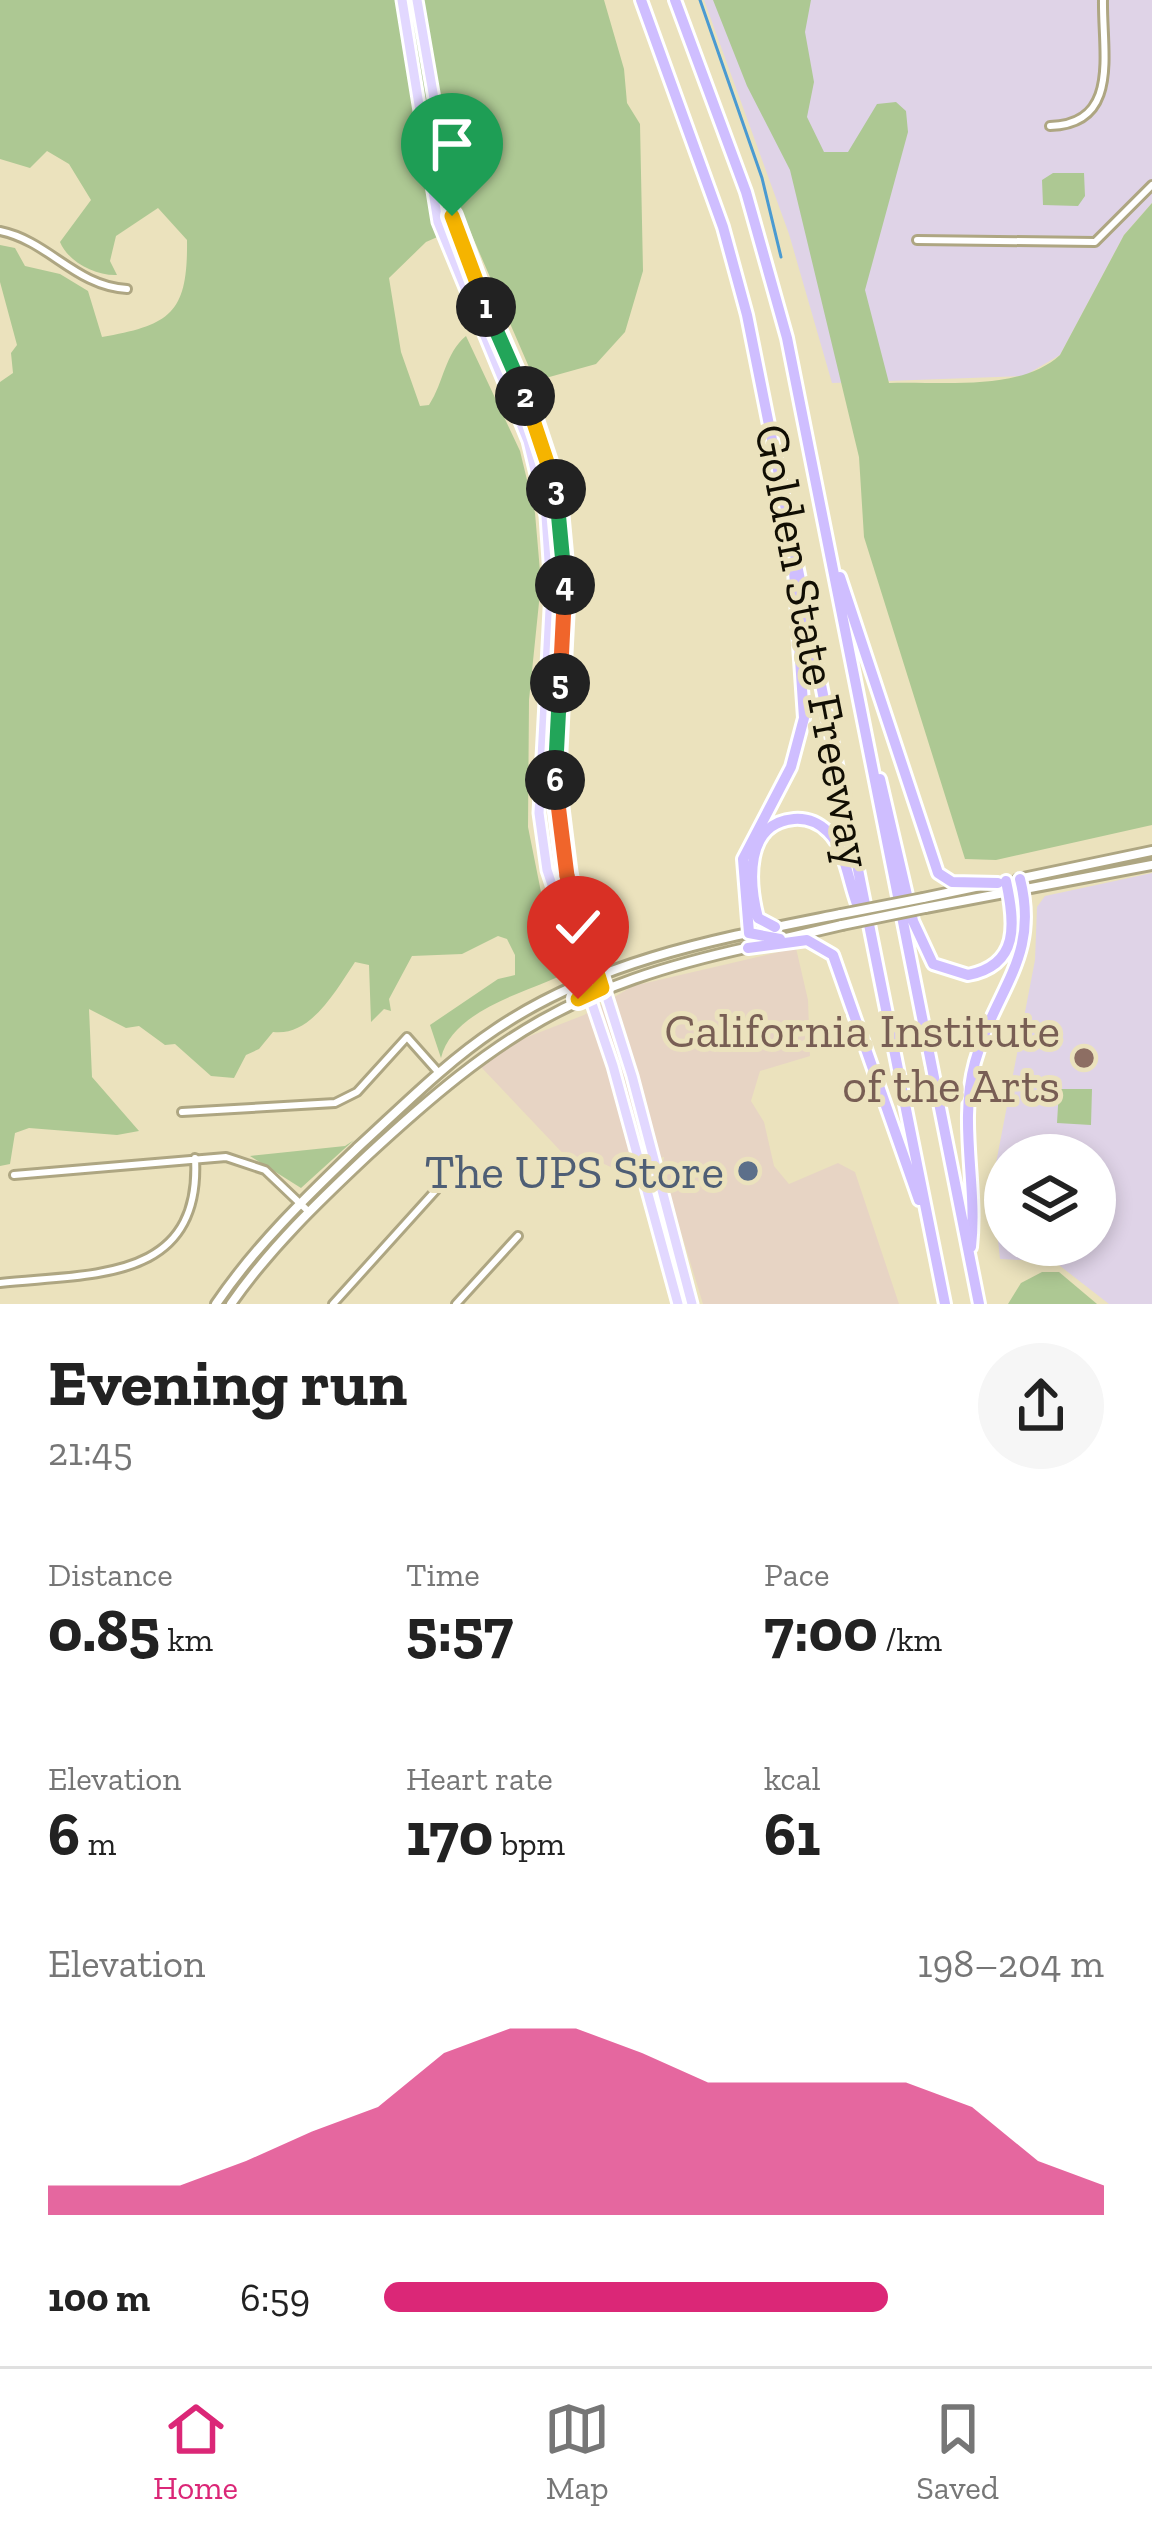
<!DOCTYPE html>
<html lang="en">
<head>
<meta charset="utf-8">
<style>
	:root { --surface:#fff; --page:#f6f6f6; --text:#222; --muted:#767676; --line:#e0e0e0; --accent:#db2777 }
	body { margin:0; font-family:"Zilla Slab",serif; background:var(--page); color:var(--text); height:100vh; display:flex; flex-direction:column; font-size:45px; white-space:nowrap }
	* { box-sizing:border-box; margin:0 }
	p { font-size:39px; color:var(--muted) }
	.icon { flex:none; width:66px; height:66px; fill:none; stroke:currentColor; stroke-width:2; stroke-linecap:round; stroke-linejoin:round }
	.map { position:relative; height:1304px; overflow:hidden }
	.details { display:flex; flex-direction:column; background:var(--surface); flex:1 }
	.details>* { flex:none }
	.tools { position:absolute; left:984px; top:1134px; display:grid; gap:24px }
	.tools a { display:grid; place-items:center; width:132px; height:132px; border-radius:50%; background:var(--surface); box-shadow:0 6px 18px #0003; font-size:60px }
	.pin { position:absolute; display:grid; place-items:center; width:102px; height:102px; color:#fff; margin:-123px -51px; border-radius:50% 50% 50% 0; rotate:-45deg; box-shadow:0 0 12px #0007 }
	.pin .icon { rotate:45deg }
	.km { position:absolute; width:60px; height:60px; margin:-30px; border-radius:50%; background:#222; color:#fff; font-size:33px; line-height:60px; text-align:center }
	.round { display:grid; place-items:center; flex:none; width:126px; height:126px; border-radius:63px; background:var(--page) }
	.head { display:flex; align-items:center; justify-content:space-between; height:204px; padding:0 48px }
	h1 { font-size:66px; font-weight:800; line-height:90px }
	.stats { display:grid; grid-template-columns:repeat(3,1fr); gap:18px; height:204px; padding:12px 48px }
	.stats div { display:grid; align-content:center }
	.stats b { font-size:60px; font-weight:800 }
	.stats small { font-size:33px; font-weight:400 }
	.stats p { font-size:33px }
	.chart { height:336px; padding:24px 48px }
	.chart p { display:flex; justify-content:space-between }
	.chart svg { width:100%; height:216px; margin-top:12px; fill:var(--accent); opacity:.7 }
	ul { padding:0 48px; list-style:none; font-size:39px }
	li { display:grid; grid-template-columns:192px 144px 1fr; align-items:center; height:90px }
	li i { height:30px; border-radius:15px; background:var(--accent) }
	.dock { display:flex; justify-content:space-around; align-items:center; height:168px; border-top:3px solid var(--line); background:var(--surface); font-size:33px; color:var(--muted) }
	.dock a { display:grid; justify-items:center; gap:6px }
	.dock .on { color:var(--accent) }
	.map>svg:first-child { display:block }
	.commercial { fill:#e7d4c4 }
	.education { fill:#dfd3e7; fill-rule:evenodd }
	.green { fill:#adc893 }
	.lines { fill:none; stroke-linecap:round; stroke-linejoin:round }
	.stream { stroke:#4a9ad1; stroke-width:3 }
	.minor-casing { stroke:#aea682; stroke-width:12 }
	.secondary-casing { stroke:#aea682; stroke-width:14 }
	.primary-casing { stroke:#fff; stroke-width:15 }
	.motorway-casing { stroke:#fff; stroke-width:16 }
	.minor { stroke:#fff; stroke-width:6 }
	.secondary { stroke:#fff; stroke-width:8 }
	.primary { stroke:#e2d8ff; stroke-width:9 }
	.motorway { stroke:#cfbeff; stroke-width:10 }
	.secondary-bridge-casing { stroke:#aea682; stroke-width:14; stroke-linecap:butt }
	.secondary-bridge { stroke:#fff; stroke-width:8 }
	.split-1-casing { stroke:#fff; stroke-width:24 }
	.split-2-casing { stroke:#fff; stroke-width:24 }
	.split-3-casing { stroke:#fff; stroke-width:24 }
	.split-4-casing { stroke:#fff; stroke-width:24 }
	.split-5-casing { stroke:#fff; stroke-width:24 }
	.split-6-casing { stroke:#fff; stroke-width:24 }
	.split-7-casing { stroke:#fff; stroke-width:24 }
	.split-8-casing { stroke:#fff; stroke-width:24 }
	.split-9-casing { stroke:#fff; stroke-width:24 }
	.split-1 { stroke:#f5b400; stroke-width:15 }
	.split-2 { stroke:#22a559; stroke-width:15 }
	.split-3 { stroke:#f5b400; stroke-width:15 }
	.split-4 { stroke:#22a559; stroke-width:15 }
	.split-5 { stroke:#f0652b; stroke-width:15 }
	.split-6 { stroke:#22a559; stroke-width:15 }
	.split-7 { stroke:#f0652b; stroke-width:15 }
	.split-8 { stroke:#f0652b; stroke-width:15 }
	.split-9 { stroke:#f5b400; stroke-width:15 }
	.education-dot { fill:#8d6e63; stroke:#ebe2bd; stroke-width:4.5 }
	.service-dot { fill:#5c6f8a; stroke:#ebe2bd; stroke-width:4.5 }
	.labels { text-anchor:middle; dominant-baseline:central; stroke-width:10; stroke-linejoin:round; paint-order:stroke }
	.street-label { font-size:48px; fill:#110e03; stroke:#ebe2bd }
	.education-label { font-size:48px; fill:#785e54; stroke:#ebe2bd; text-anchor:end }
	.service-label { font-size:48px; fill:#4e5e75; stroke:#ebe2bd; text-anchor:end }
</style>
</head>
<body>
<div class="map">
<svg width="1152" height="1304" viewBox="0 0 1152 1304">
	<rect width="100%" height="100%" fill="#ebe2bd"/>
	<path class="commercial" d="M796,948L808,1000L810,1056L760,1071L751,1101L764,1122L774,1166L789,1184L838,1163L855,1172L899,1304H703L662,1170L664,1157L615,1169L591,1158L571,1162L481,1067L512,1043L584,1015L633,986Z"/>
	<path class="education" d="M704,0H1152V203L1124,235L1060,355L1024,376L832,383L789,234Z
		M1152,873V1304H1109L1055,1262L1000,1259L992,1184L1035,960L1037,907L1045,896ZM1005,1155H1095V1245H1005Z"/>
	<path class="green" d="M0,0H604L624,69L627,103L640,124L643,271L625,332L596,364L535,381L467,224L426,242L389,278L401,352L420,406L429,405C444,382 445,353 466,336L520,451L535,513L541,583L529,700L528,827L558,977C520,994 452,1012 441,1058L430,1025L498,979L515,975V955L507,939L498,936L462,954L412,956L389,999L391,1011L384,1009L371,1022L369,965L355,962C336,990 311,1037 273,1032L259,1049L246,1055L234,1078L211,1076L175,1044L165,1045L139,1026L126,1028L89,1009L92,1077L139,1131L117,1135L29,1128L15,1133L10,1164L0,1166V382L13,373L11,353L17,345L0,282V245L15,248L25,266L60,274L88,291L102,337C171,325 188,313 187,240L158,208L116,236L110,261L117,275C96,276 68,262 60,242L91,200L69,164L47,151L30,168L0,159Z
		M713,0H811L805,32L814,82L807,117L824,152H848L877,104L896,102L906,111L908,132L865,290L889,383C941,381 1020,392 1060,355L1124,235L1152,203V825L996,860L965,859L864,537L859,457L790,170L747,86Z
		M1053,173H1084L1085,196L1078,206L1043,205L1042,180Z
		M1059,1089H1092L1091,1125L1057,1123Z
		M354,1140L301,1188L250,1156L345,1146Z
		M1042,1272H1059L1097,1304H1008L1021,1283Z"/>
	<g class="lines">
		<path class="stream" d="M700,0L762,178L781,257"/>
		<g class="minor-casing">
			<path id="minor" d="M1050,126C1121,124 1102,52 1103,0
				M0,231C49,241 75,286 127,289
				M917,240L1095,242L1152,185
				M182,1112L335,1103L357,1092L407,1037L439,1073
				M14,1175L226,1157L265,1170L308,1211
				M0,1283C89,1273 202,1284 195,1158
				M333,1304L436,1190
				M456,1304L518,1236"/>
		</g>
		<g class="secondary-casing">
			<path id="secondary" d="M1018,879L1152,851
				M923,898L980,886
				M925,908L1152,865
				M782,939L842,925
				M216,1304C256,1245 306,1197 357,1148C402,1107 445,1063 496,1029C600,959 721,938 841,914
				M231,1304C270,1248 318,1202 368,1155C500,1033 573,986 750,947"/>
		</g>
		<g class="primary-casing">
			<path id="primary" d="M402,0L438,222L528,441L546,516L551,591L539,813L547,870L613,1066L678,1304
				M417,0L458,238L534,417L556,488L565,568L555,785L561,851L632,1076L692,1304"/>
		</g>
		<g class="motorway-casing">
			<path id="motorway" d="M641,0L723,227L747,315L945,1304
				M675,0L746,192L787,338L979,1304
				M840,577L938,873L952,882L998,883
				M880,779L913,921L933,964L968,975C1020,965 1015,923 1006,881
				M775,927L758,918C749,884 744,823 794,819C807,818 819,823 828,832C848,851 849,893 863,918
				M780,939L749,933L743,859L791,767L804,718L794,571
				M748,948L807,940L833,955L919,1200
				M971,1247C978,1185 958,1124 975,1062C995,989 1040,958 1020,879"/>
		</g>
		<use href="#minor" class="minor"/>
		<use href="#secondary" class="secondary"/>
		<use href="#primary" class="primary"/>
		<use href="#motorway" class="motorway"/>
		<g class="secondary-bridge-casing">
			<path id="secondary-bridge" d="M841,914L923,898
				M842,925L925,908"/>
		</g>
		<use href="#secondary-bridge" class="secondary-bridge"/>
	</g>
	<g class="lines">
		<g class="split-1-casing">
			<path id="split-1" d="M452,216L486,307"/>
		</g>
		<g class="split-2-casing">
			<path id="split-2" d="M486,307L525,396"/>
		</g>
		<g class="split-3-casing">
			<path id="split-3" d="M525,396L556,489"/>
		</g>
		<g class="split-4-casing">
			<path id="split-4" d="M556,489L565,585"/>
		</g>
		<g class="split-5-casing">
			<path id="split-5" d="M560,683L565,585"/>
		</g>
		<g class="split-6-casing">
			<path id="split-6" d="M555,780L560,683"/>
		</g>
		<g class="split-7-casing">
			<path id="split-7" d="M555,780L567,876"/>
		</g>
		<g class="split-8-casing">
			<path id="split-8" d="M567,876L596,969"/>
		</g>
		<g class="split-9-casing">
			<path id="split-9" d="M578,999L602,988L596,969"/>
		</g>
		<use href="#split-1" class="split-1"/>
		<use href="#split-2" class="split-2"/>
		<use href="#split-3" class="split-3"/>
		<use href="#split-4" class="split-4"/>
		<use href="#split-5" class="split-5"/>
		<use href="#split-6" class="split-6"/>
		<use href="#split-7" class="split-7"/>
		<use href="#split-8" class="split-8"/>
		<use href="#split-9" class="split-9"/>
	</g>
	<circle class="education-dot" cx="1084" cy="1058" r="12"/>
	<circle class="service-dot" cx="748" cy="1171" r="12"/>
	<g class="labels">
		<g class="street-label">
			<text transform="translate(814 646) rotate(79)">Golden State Freeway</text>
		</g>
		<g class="education-label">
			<text x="1060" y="1030">California Institute<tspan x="1060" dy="55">of the Arts</tspan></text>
		</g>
		<g class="service-label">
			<text x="724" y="1171">The UPS Store</text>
		</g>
	</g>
</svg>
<div class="tools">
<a><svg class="icon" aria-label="layers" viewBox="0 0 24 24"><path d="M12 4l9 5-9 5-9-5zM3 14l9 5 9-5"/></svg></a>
</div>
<div class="pin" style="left:452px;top:216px;background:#1e9e55"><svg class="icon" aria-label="arrive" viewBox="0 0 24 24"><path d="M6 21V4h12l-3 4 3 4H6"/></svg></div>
<div class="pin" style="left:578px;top:999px;background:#d93025"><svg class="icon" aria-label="check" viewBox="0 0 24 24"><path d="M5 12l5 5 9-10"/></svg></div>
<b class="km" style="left:486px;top:307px">1</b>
<b class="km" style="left:525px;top:396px">2</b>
<b class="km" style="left:556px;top:489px">3</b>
<b class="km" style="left:565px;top:585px">4</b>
<b class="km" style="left:560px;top:683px">5</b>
<b class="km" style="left:555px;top:780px">6</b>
</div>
<section class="details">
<div class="head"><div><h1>Evening run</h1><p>21:45</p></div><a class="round"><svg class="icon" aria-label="share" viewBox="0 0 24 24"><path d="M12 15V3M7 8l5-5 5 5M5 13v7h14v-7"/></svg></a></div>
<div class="stats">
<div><p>Distance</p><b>0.85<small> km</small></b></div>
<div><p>Time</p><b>5:57</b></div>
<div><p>Pace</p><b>7:00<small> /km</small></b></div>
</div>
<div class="stats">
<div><p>Elevation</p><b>6<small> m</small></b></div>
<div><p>Heart rate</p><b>170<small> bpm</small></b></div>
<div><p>kcal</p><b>61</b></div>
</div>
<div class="chart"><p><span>Elevation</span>198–204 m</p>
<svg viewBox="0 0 160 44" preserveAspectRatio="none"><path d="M0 44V38L10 38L20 38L30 33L40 27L50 22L60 11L70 6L80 6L90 11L100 17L110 17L120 17L130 17L140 22L150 33L160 38V44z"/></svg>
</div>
<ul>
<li><b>100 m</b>6:59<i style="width:70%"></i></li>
</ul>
</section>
<nav class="dock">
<a class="on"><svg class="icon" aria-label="home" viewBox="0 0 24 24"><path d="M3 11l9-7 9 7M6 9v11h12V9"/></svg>Home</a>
<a><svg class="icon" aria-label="map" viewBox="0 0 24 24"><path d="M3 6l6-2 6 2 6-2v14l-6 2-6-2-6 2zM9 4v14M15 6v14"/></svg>Map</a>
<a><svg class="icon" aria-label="saved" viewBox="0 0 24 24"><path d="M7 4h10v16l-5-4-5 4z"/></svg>Saved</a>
</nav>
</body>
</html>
